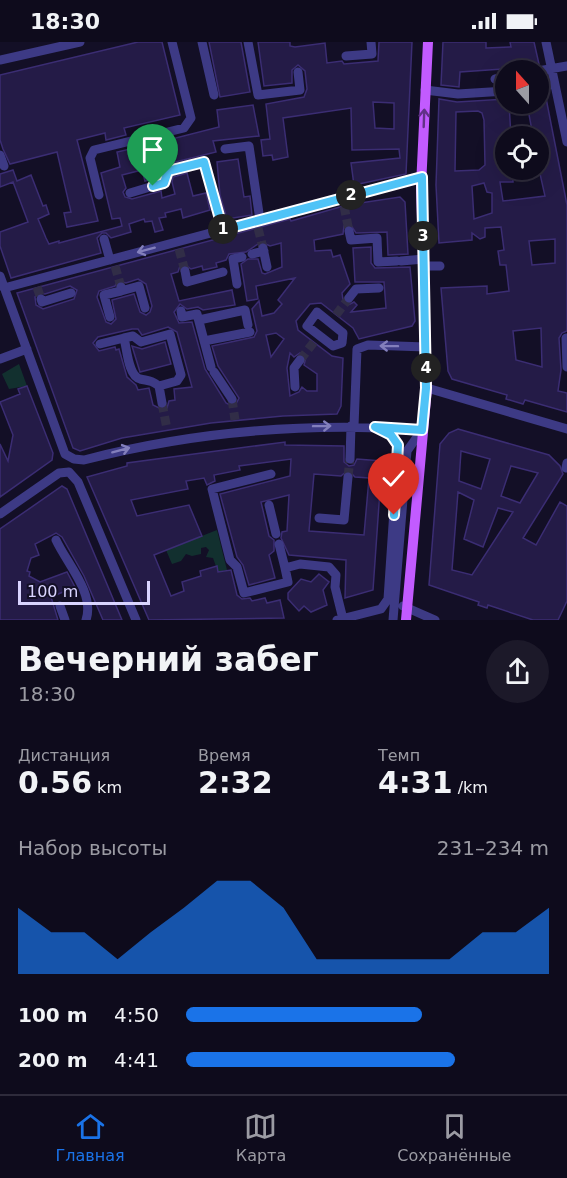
<!DOCTYPE html>
<html lang="ru">
<head>
<meta charset="utf-8">
<style>
	:root { --surface:#0e0b1c; --page:#1c1929; --text:#f1f3f6; --muted:#9b9ba3; --line:#2e2b3b; --accent:#1a73e8 }
	body { margin:0; font-family:"DejaVu Sans",sans-serif; background:var(--page); color:var(--text); height:100vh; display:flex; flex-direction:column; font-size:22px; white-space:nowrap }
	* { box-sizing:border-box; margin:0 }
	p { font-size:20px; color:var(--muted) }
	.icon { flex:none; width:33px; height:33px; fill:none; stroke:currentColor; stroke-width:2; stroke-linecap:round; stroke-linejoin:round }
	.map { position:relative; height:578px; overflow:hidden }
	.details { display:flex; flex-direction:column; background:var(--surface); flex:1 }
	.details>* { flex:none }
	.needle { width:39px; rotate:339deg }
	.controls { position:absolute; left:495px; top:18px; display:grid; gap:12px }
	.controls a { display:grid; place-items:center; width:54px; height:54px; border-radius:50%; background:var(--surface); box-shadow:0 6px 24px #0002,0 0 0 2px var(--line); font-size:30px }
	.scale { position:absolute; left:18px; bottom:15px; width:132px; box-sizing:border-box; padding-left:6px; border:3px solid #d9d4ff; border-top:0; font-size:16px; line-height:21px; white-space:nowrap; color:#d9d4ff; -webkit-text-stroke:4px #130f26; paint-order:stroke }
	.pin { position:absolute; display:grid; place-items:center; width:51px; height:51px; color:#fff; margin:-62px -26px; border-radius:50% 50% 50% 0; rotate:-45deg; box-shadow:0 0 6px #0007 }
	.pin .icon { rotate:45deg }
	.km { position:absolute; width:30px; height:30px; margin:-15px; border-radius:50%; background:#222; color:#fff; font-size:16px; line-height:30px; text-align:center }
	.round { display:grid; place-items:center; flex:none; width:63px; height:63px; border-radius:32px; background:var(--page) }
	.headline { display:flex; align-items:center; justify-content:space-between; height:102px; padding:0 18px }
	h1 { font-size:33px; font-weight:800; line-height:45px }
	.metrics { display:grid; grid-template-columns:repeat(3,1fr); gap:9px; height:102px; padding:6px 18px }
	.metrics div { display:grid; align-content:center }
	.metrics b { font-size:30px; font-weight:800 }
	.metrics small { font-size:16px; font-weight:400 }
	.metrics p { font-size:16px }
	.chart { height:168px; padding:12px 18px }
	.chart p { display:flex; justify-content:space-between }
	.chart svg { width:100%; height:108px; margin-top:6px; fill:var(--accent); opacity:.7 }
	ul { padding:0 18px; list-style:none; font-size:20px }
	li { display:grid; grid-template-columns:96px 72px 1fr; align-items:center; height:45px }
	li i { height:15px; border-radius:8px; background:var(--accent) }
	.status { display:flex; justify-content:space-between; align-items:center; height:42px; padding:0 30px; background:var(--surface); direction:ltr }
	.status svg { height:16px; fill:currentColor }
	.dock { display:flex; justify-content:space-around; align-items:center; height:84px; border-top:2px solid var(--line); background:var(--surface); font-size:16px; color:var(--muted) }
	.dock a { display:grid; justify-items:center; gap:3px }
	.dock .active { color:var(--accent) }
	.map>svg:first-child { display:block }
	.green { fill:#12302f }
	.building { fill:#241b47; stroke:#3b2d73; stroke-width:1.5; fill-rule:evenodd }
	.lines { fill:none; stroke-linecap:round; stroke-linejoin:round }
	.minor-tunnel { stroke:#312d47; stroke-width:9; stroke-dasharray:9 4.5; stroke-linecap:butt }
	.minor { stroke:#3d3a85; stroke-width:9 }
	.major { stroke:#c25bff; stroke-width:10 }
	.oneway { stroke:#623188 }
	.oneway2 { stroke:#837fbc }
	.route-casing { stroke:#fff; stroke-width:12 }
	.route { stroke:#4fc3f7; stroke-width:8 }
</style>
</head>
<body>
<div class="status"><b>18:30</b><svg viewBox="0 0 49 12"><path d="M0 12V9h3v3zM5 12V6h3v6zM10 12V3h3v9zM15 12V0h3v12zM26 1h20v11H26zM47 4h2v5h-2z"/></svg></div>
<div class="map">
<svg width="567" height="578" viewBox="0 0 567 578">
	<rect width="100%" height="100%" fill="#130f26"/>
	<path class="green" d="M19,322L27,344L9,347L2,332Z
		M217,488L227,528L218,530L213,516L206,515L209,508L206,505L201,506V512L192,514L186,512L181,519L172,522L166,508Z"/>
	<path class="building" d="M138,0H162L180,73L124,86L126,93L106,98L105,91L77,98L98,179L67,185L64,171L71,170L57,110L10,122L3,107L0,98V33Z
		M209,0H241L250,50L220,55Z
		M258,0H290V4L295,5L325,1L327,21L342,19L344,22L378,19L379,0H412L406,132L354,143L351,121L400,116L399,107L352,108L351,66L283,76L288,115L273,118L272,113L263,114L261,98L270,97L266,62L304,55L307,47L305,29L298,23L292,28V41L264,44ZM373,60L394,61V87L375,86Z
		M443,0H486V6L511,5L510,0H534L539,22L531,25L460,30L459,45L441,43Z
		M545,51L567,163V289L562,291L559,296L561,328L558,349L567,351V370L525,358L523,362L506,357L507,353L452,337L448,329L441,246L487,244V252L509,249L506,223H500L498,209L504,208L501,185L485,186V195L480,197L472,191V198L439,201L436,143L439,57L457,60L506,57V62H509L511,94H506V128H513V140H500L503,159L545,154L538,123V94H533L527,62H538V52ZM478,69L482,71L484,78L485,123L479,128L455,129L456,70ZM484,141L487,150L492,151V171L474,177L472,144ZM555,197V221L532,223L529,199ZM541,286L542,325L516,318L513,289Z
		M253,63L259,94L213,99L216,110L167,122L160,100L219,85L217,68Z
		M148,103L157,136L145,139L142,128L122,133L126,146L123,150L125,155L132,157L161,149L162,156L175,152L172,140L173,135L187,131L193,154L206,151L210,168L183,176L181,167L165,171L166,175L159,176L163,188L155,190L152,179L145,180L144,177L129,182L131,190L111,196L106,191H102L97,196L101,211L11,236L0,204V190L28,180L13,140L0,145V132L13,128L17,139L31,133L43,164L46,163L49,172L38,177L46,196L49,202L59,199V201L122,184L120,176L112,177L101,131L120,125L117,110Z
		M238,117L244,155L250,154L252,173L227,177L220,153L217,120Z
		M400,155L405,160L408,212L388,213L387,190L356,191L350,182L344,184L343,192L314,198L315,209L331,208L333,215L340,213L350,242L342,251L343,258L348,263L354,260L357,263L351,270L386,266L384,240H355L353,206L371,205V221L375,226L410,225L415,279L412,284L359,297L353,286L321,261L310,262L296,279L298,288L332,314L343,316L341,364L337,372L283,374L211,381L122,396L80,409L73,406L17,251L290,177L291,179L347,163ZM261,200L270,204L281,201L282,225L265,232L262,231L258,217H248L241,222L247,259L258,257L256,244L295,236L278,258L282,262L274,271L262,274L259,259L252,267L257,289L254,295L212,304L218,324L239,356L236,362L232,364L226,361L205,327L192,280L179,281L174,270L180,262L187,267L198,265L203,268L235,263L232,248L179,259L171,232L178,230L180,224L184,222L191,227L202,224L203,228L217,225L216,221L226,218L229,212L246,210ZM138,237L146,242L152,264L150,270L146,273L140,270L134,252L112,258L116,277L111,282L106,280L97,255L99,249L115,244L118,239L126,241ZM70,244L77,248L74,257L43,267L36,263L35,255L38,251L45,252ZM168,285L177,290L192,345L174,347L175,358L169,359L167,366L163,368L153,363L149,346L138,348L136,343L127,335L119,307L116,308L115,305L99,309L93,301L98,295L132,287H138L142,293ZM276,291L284,297L271,315L266,293ZM290,311L294,315L300,311L306,315L304,323L317,332V349H307L302,345L299,350L290,354L287,326Z
		M165,300L171,322L140,330L132,304L142,307Z
		M27,344L53,411L52,418L0,455V402L8,419L13,393L0,360L20,352L18,347Z
		M458,387L549,413L560,424L563,432L523,496L536,503L560,460L567,464V559L558,578H533L488,563L487,566L478,563L479,560L429,543L440,402L449,391ZM461,409L490,417L481,447L459,439ZM511,424L538,431L520,461L501,454ZM458,450L474,458L464,497L483,505L498,466L513,470L472,533L452,528Z
		M285,400V403L344,404V420L349,424L354,423L357,417L382,419L373,548L345,556L346,518L289,513L281,496L282,490L287,489L289,453L261,460L269,494L274,498V509L269,513L275,536L249,543L243,523L237,515L220,452L290,434L291,417L239,424L240,428L214,433L215,439L207,443L204,436L186,439L188,447L131,458L137,474L189,463L202,494L154,513L171,554L184,549L182,540L201,534L200,529L217,524L218,530L231,528L237,553L242,557L250,556L252,559L265,556L267,561L280,558L284,576L149,578L87,435L127,424V421ZM348,428L355,435L369,436L364,493L309,489L314,432L341,434Z
		M62,444L67,447L122,578H103L84,534L62,495L56,491L35,502L39,513L31,516L27,529L30,530L29,534L40,540L67,530L75,545L51,555L58,578H0V487Z
		M319,532L329,540L323,548L327,563L311,570L304,564L299,569L288,557V551L301,537L311,540Z"/>
	<g class="lines">
		<path class="minor-tunnel" d="M344,164L349,189
			M258,186L263,206
			M179,207L185,229
			M115,224L121,245
			M37,245L41,257
			M336,273L349,256
			M300,318L314,300
			M232,357L235,378
			M162,361L167,387
			M348,435L350,417"/>
		<path class="minor" d="M202,0L214,53
			M248,0L258,53L300,48L298,30
			M546,0L567,100
			M346,14L372,12L371,0
			M0,18L80,0
			M538,29L567,24
			M495,37L506,35
			M538,45L554,42
			M425,48L458,52L506,49
			M225,107L249,104L260,178
			M0,113L4,124
			M153,144L164,141L168,129L204,120L223,188
			M130,151L150,145
			M99,153L90,116L94,108L184,86L191,76L172,0
			M349,189L351,198L377,196L378,220L397,219
			M104,197L110,218
			M263,206L267,225
			M252,212L264,209
			M401,219L424,217
			M424,224H440
			M185,229L187,240L223,230
			M0,234L65,412L74,417L84,418C196,389 307,380 422,388
			M237,242L233,217L242,215
			M4,246L421,135
			M121,249L139,244L145,266
			M349,256L356,247L379,246
			M41,257L42,260L71,251
			M181,269L182,275L197,272L211,325
			M317,270L343,291L342,301L333,304L307,284Z
			M110,275L104,253L121,249V245
			M199,278L245,268L248,283
			M124,296L133,294L141,300L170,292L181,333L177,339L159,344
			M566,296L567,325
			M204,299L250,290
			M100,302L124,296C127,307 128,334 140,337C149,339 151,338 159,344L162,361
			M0,317L27,307
			M214,330L232,357
			M295,345L294,326L300,318
			M427,346L567,387
			M354,384L357,307L368,303L426,305
			M350,417L351,384
			M566,426L567,421
			M69,430L78,440L136,578
			M271,432L212,447L230,518L237,525L244,551L288,540L285,526L300,522L329,525L336,533L335,545L343,577
			M269,463L276,492
			M0,472L59,431L69,430
			M319,476L344,478L348,435
			M56,498C67,522 95,551 86,578
			M279,502L285,526
			M60,564L65,578
			M403,564L435,578
			M337,578L381,567L388,557L398,409L394,396L380,387
			M393,578L407,409L422,388"/>
		<path class="major" d="M406,578L427,346L421,144L428,0"/>
	</g>
	<defs><path id="oneway-shaft" d="M-6 0H5M1.5-3L5.5 0L1.5 3" fill="none" stroke-width="1.6" stroke-linecap="round" stroke-linejoin="round" transform="scale(1.5)"/></defs>
	<use class="oneway" href="#oneway-shaft" transform="translate(424 76) rotate(-88)"/>
	<g class="oneway2">
		<use href="#oneway-shaft" transform="translate(146 208) rotate(165)"/>
		<use href="#oneway-shaft" transform="translate(389 304) rotate(-179)"/>
		<use href="#oneway-shaft" transform="translate(322 384) rotate(-1)"/>
		<use href="#oneway-shaft" transform="translate(121 408) rotate(-15)"/>
	</g>
	<g class="lines">
		<g class="route-casing">
			<path id="route" d="M153,144L164,141L168,129L204,120L223,188L422,135L426,346L422,388L375,385L391,393L398,403L394,473"/>
		</g>
		<use href="#route" class="route"/>
	</g>
</svg>
<div class="controls">
<a><svg class="needle" viewBox="-14 -14 28 28"><path d="M0-13l5 13h-10z" fill="#e53935"/><path d="M0 13l5-13h-10z" fill="#9b9ba3"/></svg></a>
<a><svg class="icon" aria-label="locate" viewBox="0 0 24 24"><circle cx="12" cy="12" r="6"/><path d="M12 2v4M12 18v4M2 12h4M18 12h4"/></svg></a>
</div>
<div class="scale">100 m</div>
<div class="pin" style="left:153px;top:144px;background:#1e9e55"><svg class="icon" aria-label="arrive" viewBox="0 0 24 24"><path d="M6 21V4h12l-3 4 3 4H6"/></svg></div>
<div class="pin" style="left:394px;top:473px;background:#d93025"><svg class="icon" aria-label="check" viewBox="0 0 24 24"><path d="M5 12l5 5 9-10"/></svg></div>
<b class="km" style="left:223px;top:187px">1</b>
<b class="km" style="left:351px;top:153px">2</b>
<b class="km" style="left:423px;top:194px">3</b>
<b class="km" style="left:426px;top:326px">4</b>
</div>
<section class="details">
<div class="headline"><div><h1>Вечерний забег</h1><p>18:30</p></div><a class="round"><svg class="icon" aria-label="share" viewBox="0 0 24 24"><path d="M12 15V3M7 8l5-5 5 5M5 13v7h14v-7"/></svg></a></div>
<div class="metrics">
<div><p>Дистанция</p><b>0.56<small> km</small></b></div>
<div><p>Время</p><b>2:32</b></div>
<div><p>Темп</p><b>4:31<small> /km</small></b></div>
</div>
<div class="chart"><p><span>Набор высоты</span>231–234 m</p>
<svg viewBox="0 0 160 44" preserveAspectRatio="none"><path d="M0 44V17L10 27L20 27L30 38L40 27L50 17L60 6L70 6L80 17L90 38L100 38L110 38L120 38L130 38L140 27L150 27L160 17V44z"/></svg>
</div>
<ul>
<li><b>100 m</b>4:50<i style="width:65%"></i></li>
<li><b>200 m</b>4:41<i style="width:74%"></i></li>
</ul>
</section>
<nav class="dock">
<a class="active"><svg class="icon" aria-label="home" viewBox="0 0 24 24"><path d="M3 11l9-7 9 7M6 9v11h12V9"/></svg>Главная</a>
<a><svg class="icon" aria-label="map" viewBox="0 0 24 24"><path d="M3 6l6-2 6 2 6-2v14l-6 2-6-2-6 2zM9 4v14M15 6v14"/></svg>Карта</a>
<a><svg class="icon" aria-label="saved" viewBox="0 0 24 24"><path d="M7 4h10v16l-5-4-5 4z"/></svg>Сохранённые</a>
</nav>
</body>
</html>
